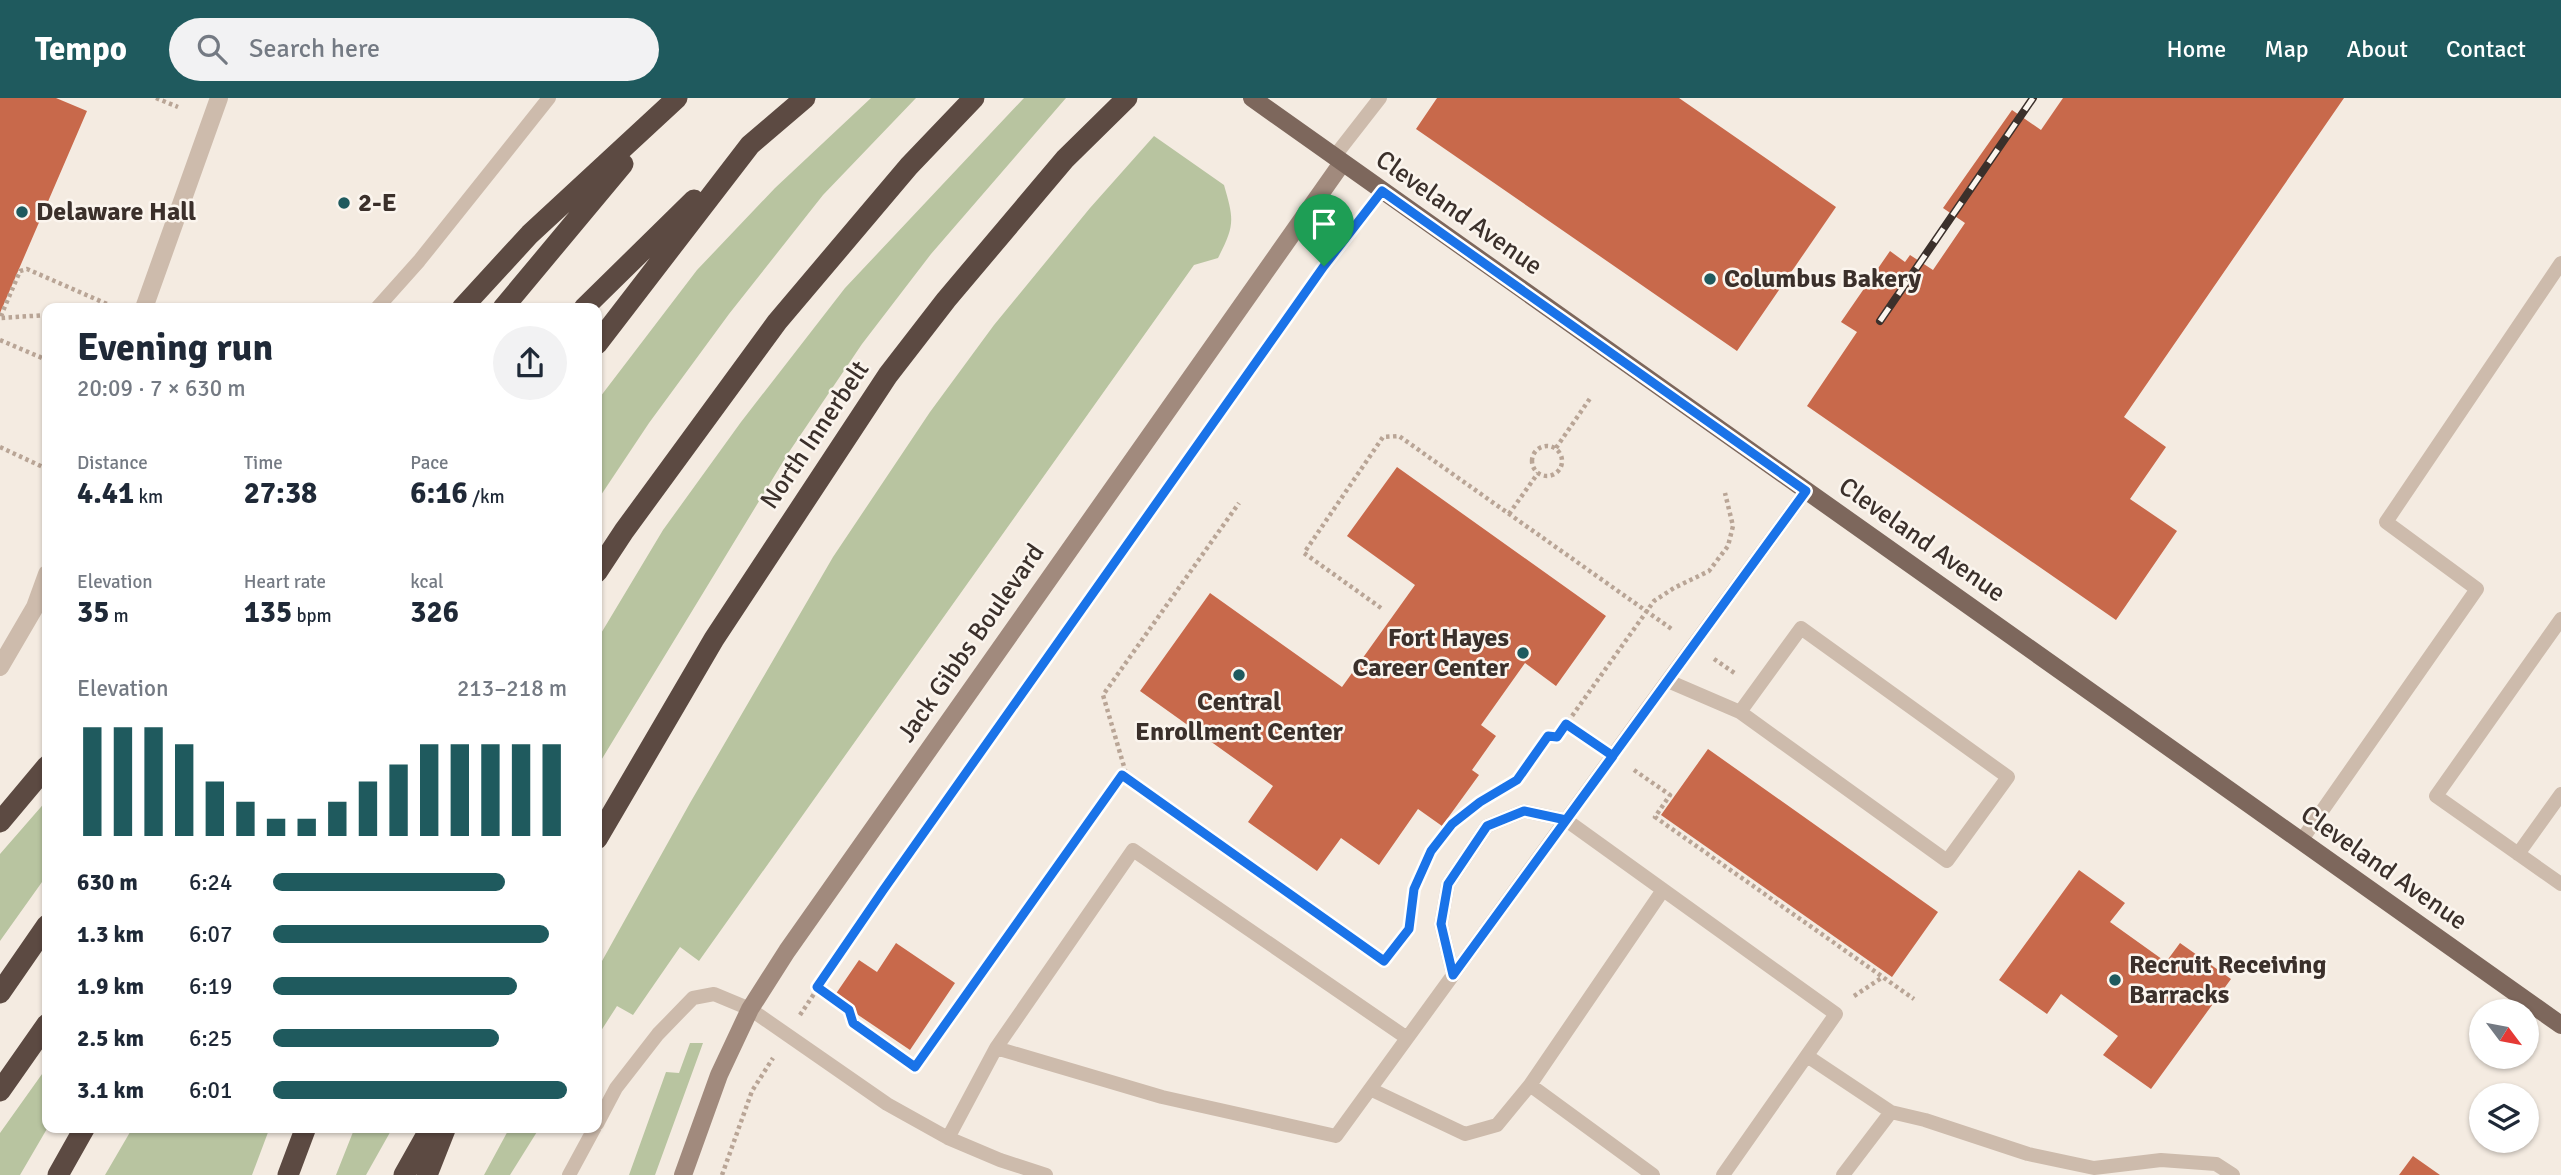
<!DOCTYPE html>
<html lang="en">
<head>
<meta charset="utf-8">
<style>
	:root { --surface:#fff; --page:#f2f2f3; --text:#1f2937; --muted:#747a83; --accent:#1f5a5e }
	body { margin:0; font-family:Signika,sans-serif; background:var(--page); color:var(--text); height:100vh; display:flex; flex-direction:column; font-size:26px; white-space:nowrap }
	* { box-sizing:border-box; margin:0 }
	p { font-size:23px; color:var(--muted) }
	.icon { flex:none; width:38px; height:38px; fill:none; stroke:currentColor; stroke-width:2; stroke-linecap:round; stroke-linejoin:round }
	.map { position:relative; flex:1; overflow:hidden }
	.sheet { position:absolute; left:42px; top:205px; width:560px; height:830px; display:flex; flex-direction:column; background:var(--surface); border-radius:14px; box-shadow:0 2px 5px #0004 }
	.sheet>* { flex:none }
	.needle { width:46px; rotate:122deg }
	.tools { position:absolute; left:2469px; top:901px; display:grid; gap:14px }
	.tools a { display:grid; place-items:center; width:70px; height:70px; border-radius:50%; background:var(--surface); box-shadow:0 2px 5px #0004; font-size:35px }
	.pin { position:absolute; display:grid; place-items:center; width:60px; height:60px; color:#fff; margin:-72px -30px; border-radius:50% 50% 50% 0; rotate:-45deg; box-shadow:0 0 7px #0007 }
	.pin .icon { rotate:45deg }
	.round { display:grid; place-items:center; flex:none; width:74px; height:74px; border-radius:37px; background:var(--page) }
	.headline { display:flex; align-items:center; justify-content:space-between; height:119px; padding:0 35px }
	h1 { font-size:38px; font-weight:700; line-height:52px }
	.figures { display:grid; grid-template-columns:repeat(3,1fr); gap:10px; height:119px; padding:7px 35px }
	.figures div { display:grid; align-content:center }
	.figures b { font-size:30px; font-weight:700 }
	.figures small { font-size:19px; font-weight:400 }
	.figures p { font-size:19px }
	.chart { height:196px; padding:14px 35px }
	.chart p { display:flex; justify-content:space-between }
	.chart svg { width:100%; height:126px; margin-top:7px; stroke:var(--accent); stroke-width:6 }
	ul { padding:0 35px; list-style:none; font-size:23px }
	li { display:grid; grid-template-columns:112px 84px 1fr; align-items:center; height:52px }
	li i { height:18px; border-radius:9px; background:var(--accent) }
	header { display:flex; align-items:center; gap:42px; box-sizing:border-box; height:98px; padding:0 35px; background:var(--accent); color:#fff }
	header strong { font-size:33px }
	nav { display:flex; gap:38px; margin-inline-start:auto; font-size:24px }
	.search { width:490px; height:63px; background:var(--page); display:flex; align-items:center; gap:18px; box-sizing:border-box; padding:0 24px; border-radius:38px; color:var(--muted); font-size:26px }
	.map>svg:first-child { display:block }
	.green { fill:#b8c4a0 }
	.building { fill:#c8694b }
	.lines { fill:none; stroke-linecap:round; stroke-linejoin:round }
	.path { stroke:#b9a596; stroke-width:4.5; stroke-dasharray:3.5 3.5; stroke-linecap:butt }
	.lane { stroke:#cdbbac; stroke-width:14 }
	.street { stroke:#cdbbac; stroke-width:18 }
	.secondary { stroke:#a18a7d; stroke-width:18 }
	.primary { stroke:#7d675c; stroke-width:18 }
	.highway { stroke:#5c4a42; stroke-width:21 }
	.rail-casing { stroke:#3b302b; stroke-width:8 }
	.rail { stroke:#fbf5ee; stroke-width:5; stroke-dasharray:16; stroke-linecap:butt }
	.route-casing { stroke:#fff; stroke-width:14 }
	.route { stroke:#1a73e8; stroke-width:9 }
	.poi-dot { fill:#1f5a5e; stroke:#fbf5ee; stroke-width:2.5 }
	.labels { text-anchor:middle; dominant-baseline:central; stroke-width:5; stroke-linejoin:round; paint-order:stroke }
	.poi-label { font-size:26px; font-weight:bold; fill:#3b302b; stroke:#fbf5ee; text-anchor:start }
	.street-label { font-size:26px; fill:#3b302b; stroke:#fbf5ee }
</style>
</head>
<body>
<header>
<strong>Tempo</strong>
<div class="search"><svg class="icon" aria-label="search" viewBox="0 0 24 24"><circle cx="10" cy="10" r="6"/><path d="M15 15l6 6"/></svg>Search here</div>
<nav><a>Home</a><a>Map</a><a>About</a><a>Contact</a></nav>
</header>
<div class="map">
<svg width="2561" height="1077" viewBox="0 0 2561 1077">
	<rect width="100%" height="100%" fill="#f4ebe1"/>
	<path class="green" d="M871,0H916L823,97L729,216L649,325L597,403V303L697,172L775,90Z
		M1024,0H1066L931,156L862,246L789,354L597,669V542L663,432L741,324L845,190Z
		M1154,38L1224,87C1234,122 1235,127 1218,160L1194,167L699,863L680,849L633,917L617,908L597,939V872L690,705L833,459L930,314L994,227L1090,110Z
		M47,702V777L0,843V756Z
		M690,945H703L655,1077H629L666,974L679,975Z
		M47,969L48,1029L20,1077H0V1035Z
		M133,1029H270L252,1077H105Z
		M355,1029H393L366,1077H336Z
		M510,1029H540L510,1077H484Z"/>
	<path class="building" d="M0,0H56L87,13L0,215Z
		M1437,0H1679L1836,109L1737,253L1416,31Z
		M2063,0H2344L2124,319L2166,349L2130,401L2177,433L2116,522L1807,308L1857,234L1841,224L1890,153L1905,164L1910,157L1933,172L1965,125L1943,110L2012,12L2041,32Z
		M1397,369L1606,518L1556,588L1525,565L1481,627L1496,638L1472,672L1479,677L1442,728L1418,711L1379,767L1341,740L1317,773L1248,724L1273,688L1140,593L1210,495L1342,589L1415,487L1347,438Z
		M1708,651L1938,814L1892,879L1661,717Z
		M2079,772L2125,805L2110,824L2166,864L2180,845L2231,881L2151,991L2103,957L2118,938L2061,896L2047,916L1999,882Z
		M896,845L955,885L910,952L833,900L859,862L877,874Z
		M2413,1058L2440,1077H2399Z"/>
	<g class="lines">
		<path class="path" d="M156,0L178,9
			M47,217L0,220L20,173L27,171L107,206
			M0,242L47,262
			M1532 363a15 15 0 1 1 30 0a15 15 0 1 1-30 0Z
			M0,349L47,371
			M1556,350L1591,299
			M1509,416L1538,375
			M1381,510L1304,455L1383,339L1399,338L1673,532
			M1714,561L1736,576
			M1566,626L1592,644
			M1634,672L1670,697L1655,719L1914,901
			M1122,677L1384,863L1409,830L1414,791L1431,753L1456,723
			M1503,690L1517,682L1548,638L1557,639L1654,503L1674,490L1709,473L1728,448L1733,428L1725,395
			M817,889L849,912L853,925L915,969L1125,672L1103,597L1239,405
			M1854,898L1883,879
			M800,917L884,791L1324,168L1365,114
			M722,1077L752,993L773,960"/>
		<path class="lane" d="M1334,59L1380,0
			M377,210L419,163L549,0
			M2561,521L2436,698L2561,786
			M1668,583L1740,614L1947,763L2008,679L1801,530L1740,614
			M2301,743L2477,491L2386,424L2561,165
			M2518,756L2561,696
			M1453,877L1441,826L1448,786L1487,728L1524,713L1566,722L1836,916L1723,1077
			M1407,940L1133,752L996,950L1162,999L1336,1038C1493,824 1648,607 1806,393
			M1807,958L1891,1014L1925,1022L2028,1056L2094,1070L2161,1062L2216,1066L2233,1077
			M1530,987L1663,792
			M1370,991L1465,1036L1497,1027L1530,987L1653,1077
			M597,1026L616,990L658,936L693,900L714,896L750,911L887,1006L948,1040L1000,1062L1046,1077
			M948,1040L996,950
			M569,1077L595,1029
			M1843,1077L1891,1014"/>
		<path class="street" d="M144,210L219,0
			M0,569L35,509L47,476"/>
		<path class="secondary" d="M683,1077L719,977L750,911L787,853L1342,65"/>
		<path class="primary" d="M1252,0L2561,927"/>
		<path class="highway" d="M462,210L530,136L677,0
			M503,210L623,66
			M584,210L694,102
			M597,246L750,47L805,0
			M597,474L624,433L777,224L909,68L974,0
			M0,724L47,668
			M597,741L714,541L888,277L946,202L1065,61L1127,0
			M0,895L47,827
			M0,993L47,926
			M58,1077L85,1029
			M288,1077L306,1029
			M404,1077L431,1029
			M427,1077L446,1029"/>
		<g class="rail-casing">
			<path id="rail" d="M1880,223L2033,0"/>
		</g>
		<use href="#rail" class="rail"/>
	</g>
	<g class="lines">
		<g class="route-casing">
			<path id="route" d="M1324,168L884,791L817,889L849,912L853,925L915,969L1122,677L1384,863L1409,831L1414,791L1431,753L1452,726L1480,704L1517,682L1548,638L1557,639L1566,626L1613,658L1453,877L1441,826L1448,786L1487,728L1524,713L1566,722L1806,393L1382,93L1324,168"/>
		</g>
		<use href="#route" class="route"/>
	</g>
	<g class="poi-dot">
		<circle cx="344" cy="105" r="7"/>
		<circle cx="22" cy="114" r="7"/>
		<circle cx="1710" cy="181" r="7"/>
		<circle cx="1523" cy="555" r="7"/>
		<circle cx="1239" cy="577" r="7"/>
		<circle cx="2115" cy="882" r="7"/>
	</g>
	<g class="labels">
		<g class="poi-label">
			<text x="358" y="105">2-E</text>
			<text x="36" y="114">Delaware Hall</text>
			<text x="1724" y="181">Columbus Bakery</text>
			<text x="1509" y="540" text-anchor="end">Fort Hayes<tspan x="1509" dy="30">Career Center</tspan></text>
			<text x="1239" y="604" text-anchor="middle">Central<tspan x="1239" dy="30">Enrollment Center</tspan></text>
			<text x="2129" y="867">Recruit Receiving<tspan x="2129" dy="30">Barracks</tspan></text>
		</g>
		<g class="street-label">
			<text transform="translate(1459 115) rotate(35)">Cleveland Avenue</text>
			<text transform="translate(815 337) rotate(-56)">North Innerbelt</text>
			<text transform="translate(1922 442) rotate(35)">Cleveland Avenue</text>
			<text transform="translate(971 545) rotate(-55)">Jack Gibbs Boulevard</text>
			<text transform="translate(2384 770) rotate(35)">Cleveland Avenue</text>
		</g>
	</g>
</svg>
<div class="tools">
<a><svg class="needle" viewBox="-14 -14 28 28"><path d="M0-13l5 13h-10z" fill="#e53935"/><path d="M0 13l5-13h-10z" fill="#747a83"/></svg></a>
<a><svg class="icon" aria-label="layers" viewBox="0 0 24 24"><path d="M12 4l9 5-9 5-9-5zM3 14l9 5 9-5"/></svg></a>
</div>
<div class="pin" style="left:1324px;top:168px;background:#1e9e55"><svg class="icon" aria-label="arrive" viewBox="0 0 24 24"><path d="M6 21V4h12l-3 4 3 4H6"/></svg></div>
<section class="sheet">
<div class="headline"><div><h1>Evening run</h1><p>20:09 · 7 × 630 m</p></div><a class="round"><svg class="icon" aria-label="share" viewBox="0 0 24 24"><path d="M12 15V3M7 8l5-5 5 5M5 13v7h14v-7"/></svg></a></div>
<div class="figures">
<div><p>Distance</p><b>4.41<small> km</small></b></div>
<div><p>Time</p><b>27:38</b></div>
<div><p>Pace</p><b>6:16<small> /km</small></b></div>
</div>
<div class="figures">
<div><p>Elevation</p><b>35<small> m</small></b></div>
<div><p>Heart rate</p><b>135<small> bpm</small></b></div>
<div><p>kcal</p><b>326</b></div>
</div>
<div class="chart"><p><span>Elevation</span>213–218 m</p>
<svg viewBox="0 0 160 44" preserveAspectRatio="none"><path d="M5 44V6M15 44V6M25 44V6M35 44V12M45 44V25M55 44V32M65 44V38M75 44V38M85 44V32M95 44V25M105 44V19M115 44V12M125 44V12M135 44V12M145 44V12M155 44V12"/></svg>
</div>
<ul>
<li><b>630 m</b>6:24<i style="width:79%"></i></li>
<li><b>1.3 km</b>6:07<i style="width:94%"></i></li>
<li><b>1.9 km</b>6:19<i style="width:83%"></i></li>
<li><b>2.5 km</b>6:25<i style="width:77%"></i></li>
<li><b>3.1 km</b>6:01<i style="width:100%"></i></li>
</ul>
</section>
</div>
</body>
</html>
